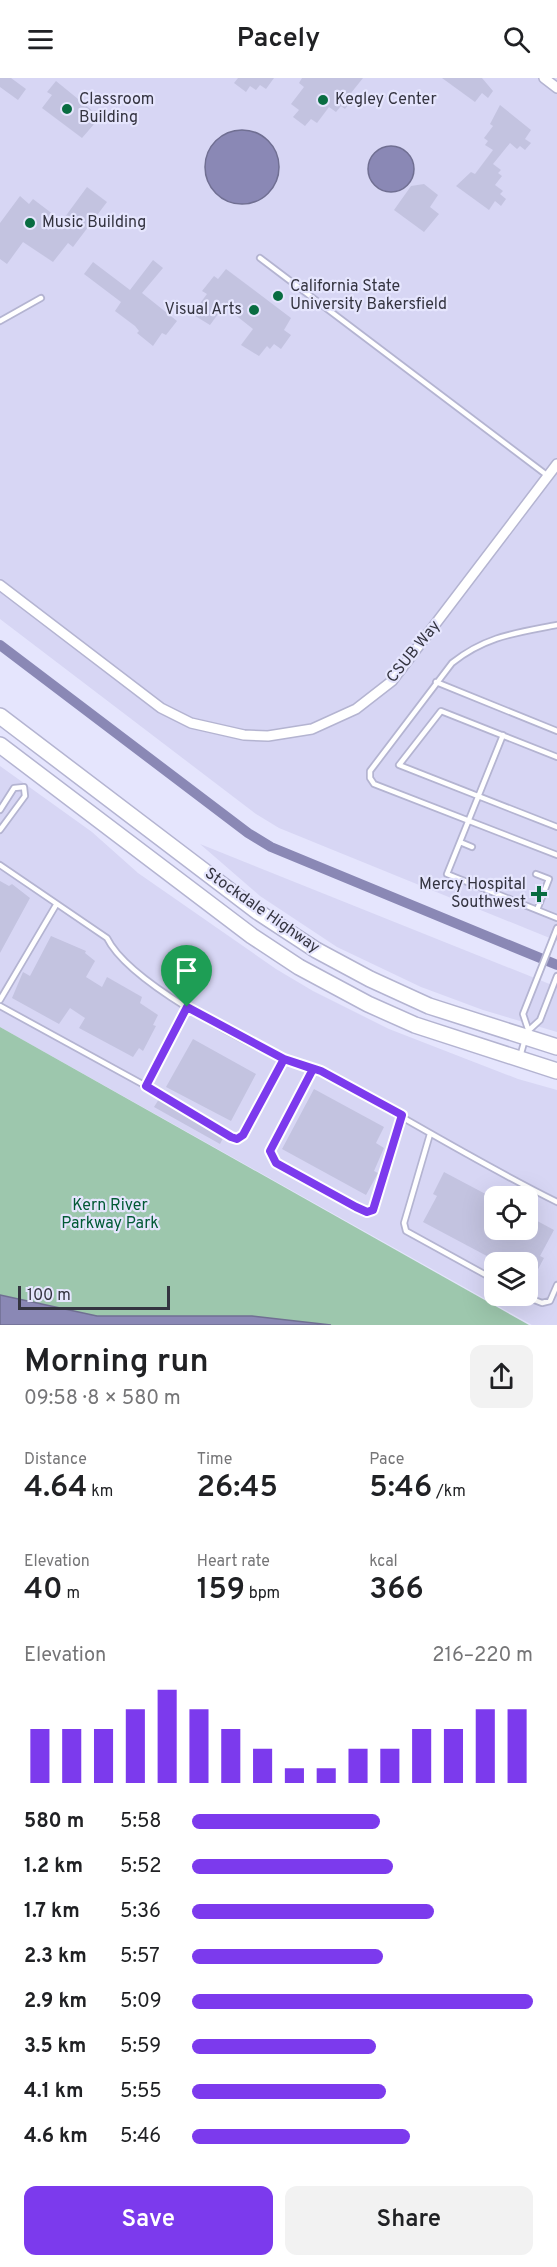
<!DOCTYPE html>
<html lang="en">
<head>
<meta charset="utf-8">
<style>
	:root { --surface:#fff; --page:#f2f2f2; --text:#202124; --muted:#757577; --accent:#7c3aed }
	body { margin:0; font-family:Overpass,sans-serif; background:var(--page); color:var(--text); height:100vh; display:flex; flex-direction:column; font-size:22px; white-space:nowrap }
	* { box-sizing:border-box; margin:0 }
	p { font-size:20px; color:var(--muted) }
	.icon { flex:none; width:33px; height:33px; fill:none; stroke:currentColor; stroke-width:2; stroke-linecap:round; stroke-linejoin:round }
	.map { position:relative; height:1247px; overflow:hidden }
	.details { display:flex; flex-direction:column; background:var(--surface); flex:1 }
	.details>* { flex:none }
	.fabs { position:absolute; left:484px; top:1108px; display:grid; gap:12px }
	.fabs a { display:grid; place-items:center; width:54px; height:54px; border-radius:12px; background:var(--surface); box-shadow:0 6px 24px #0002; font-size:30px }
	.scale { position:absolute; left:18px; bottom:15px; width:152px; box-sizing:border-box; padding-left:6px; border:3px solid #343440; border-top:0; font-size:16px; line-height:21px; white-space:nowrap; color:#343440; -webkit-text-stroke:4px #e5e5fd; paint-order:stroke }
	.pin { position:absolute; display:grid; place-items:center; width:51px; height:51px; color:#fff; margin:-62px -26px; border-radius:50% 50% 50% 0; rotate:-45deg; box-shadow:0 0 6px #0007 }
	.pin .icon { rotate:45deg }
	.round { display:grid; place-items:center; flex:none; width:63px; height:63px; border-radius:12px; background:var(--page) }
	.overview { display:flex; align-items:center; justify-content:space-between; height:102px; padding:0 24px }
	h1 { font-size:33px; font-weight:600; line-height:45px }
	.figures { display:grid; grid-template-columns:repeat(3,1fr); gap:9px; height:102px; padding:6px 24px }
	.figures div { display:grid; align-content:center }
	.figures b { font-size:30px; font-weight:600 }
	.figures small { font-size:16px; font-weight:400 }
	.figures p { font-size:16px }
	.chart { height:168px; padding:12px 24px }
	.chart p { display:flex; justify-content:space-between }
	.chart svg { width:100%; height:108px; margin-top:6px; stroke:var(--accent); stroke-width:6 }
	.cta { display:flex; gap:12px; margin-top:auto; padding:12px 24px }
	.cta a { flex:1; height:69px; border-radius:12px; background:var(--accent); color:#fff; font-size:24px; font-weight:600; line-height:69px; text-align:center }
	.cta a+a { background:var(--page); color:var(--text) }
	ul { padding:0 24px; list-style:none; font-size:20px }
	li { display:grid; grid-template-columns:96px 72px 1fr; align-items:center; height:45px }
	li i { height:15px; border-radius:8px; background:var(--accent) }
	header { display:flex; justify-content:space-between; align-items:center; height:78px; padding:0 24px; background:var(--surface); font-size:27px; font-weight:600 }
	.map>svg:first-child { display:block }
	.built { fill:#d7d6f4; fill-rule:evenodd }
	.green { fill:#9dc7ad }
	.water { fill:#8a88b5; stroke:#706f92; stroke-width:1.5 }
	.lines { fill:none; stroke-linecap:round; stroke-linejoin:round }
	.canal { stroke:#8a88b5; stroke-width:10 }
	.building { fill:#c3c3e0 }
	.lane-casing { stroke:#b4b4d1; stroke-width:8 }
	.street-casing { stroke:#b4b4d1; stroke-width:12 }
	.primary-casing { stroke:#b4b4d1; stroke-width:18 }
	.lane { stroke:#fff; stroke-width:4.5 }
	.street { stroke:#fff; stroke-width:9 }
	.primary { stroke:#fff; stroke-width:15 }
	.route-casing { stroke:#fff; stroke-width:12 }
	.route { stroke:#7c3aed; stroke-width:8 }
	.poi-dot { fill:#086c41; stroke:#e5e5fd; stroke-width:2 }
	.labels { text-anchor:middle; dominant-baseline:central; stroke-width:4.5; stroke-linejoin:round; paint-order:stroke }
	.poi-label { font-size:16px; fill:#343440; stroke:#e5e5fd; text-anchor:start }
	.street-label { font-size:16px; fill:#343440; stroke:#e5e5fd }
	.park-label { font-size:16px; fill:#025a35; stroke:#e5e5fd }
</style>
</head>
<body>
<header><svg class="icon" aria-label="menu" viewBox="0 0 24 24"><path d="M4 6h16M4 12h16M4 18h16"/></svg>Pacely<svg class="icon" aria-label="search" viewBox="0 0 24 24"><circle cx="10" cy="10" r="6"/><path d="M15 15l6 6"/></svg></header>
<div class="map">
<svg width="557" height="1247" viewBox="0 0 557 1247">
	<rect width="100%" height="100%" fill="#e5e5fd"/>
	<path class="built" d="M0,0H557V863L279,750L256,736L0,541Z
		M0,688L92,754L138,795L276,891L313,913L389,951L518,1001L557,1012V1247H532L0,949ZM495,1119H528V1152H495ZM495,1185H528V1218H495Z
		M200,766L557,909V954L483,932L421,909L337,869L260,818Z"/>
	<path class="green" d="M0,949L529,1247H0Z"/>
	<path class="water" d="M205 89a37 37 0 1 1 74 0a37 37 0 1 1-74 0Z
		M368 91a23 23 0 1 1 46 0a23 23 0 1 1-46 0Z
		M0,1217L97,1238H252L331,1247H0Z"/>
	<g class="lines">
		<path class="canal" d="M0,567L248,755L271,769L557,887"/>
	</g>
	<path class="building" d="M0,0H11L26,11L18,22L0,9Z
		M238,0H274L266,11L260,7L256,12L250,8L246,14L234,5Z
		M302,0H363L351,15L355,18L345,31L341,28L336,34L329,29L317,45L311,41L305,48L293,39L299,32L291,26L304,9L299,5Z
		M442,0H482L493,13L488,20L482,15L475,24Z
		M56,3L94,34L95,32L102,37L82,60L42,30L52,17L47,14Z
		M500,27L531,52L525,61L531,65L525,72L520,68L517,71L510,65L493,86L501,92L498,95L502,98L495,107L503,113L500,116L506,121L501,128L495,123L489,132L456,108L471,94L475,96L493,72L485,67L488,63L484,60L493,48L490,46Z
		M424,106L438,117L430,129L439,136L424,154L394,132L411,108Z
		M87,109L107,124L73,169L68,165L53,184L23,164L7,186L0,181V145L20,118L29,126L33,121L62,143Z
		M153,182L163,190L142,215L177,243L166,257L162,255L153,268L137,255L139,253L135,248L115,233L121,224L84,196L93,184L130,212Z
		M226,191L291,240L284,252L291,257L281,271L274,266L270,271L267,268L259,278L241,267L253,251L224,228L210,247L192,236L207,216L202,213L214,198L218,201Z
		M0,803L9,808L12,806L30,820L0,875Z
		M51,858L86,873L85,875L95,883L86,899L102,909L107,899L142,919L140,925L158,937L153,947L156,948L143,973L139,970L133,979L79,950L85,940L70,930L59,946L12,920L23,894L30,898Z
		M193,961L256,996L231,1043L166,1009Z
		M314,1011L384,1049L376,1065L384,1070L374,1093L378,1095L366,1117L282,1071Z
		M159,1021L223,1060L220,1066L154,1029Z
		M444,1094L495,1121V1152H528V1138L554,1152L540,1178L544,1180L528,1210V1185H500L423,1144L437,1118L433,1116Z"/>
	<g class="lines">
		<g class="lane-casing">
			<path id="lane" d="M260,180L548,398
				M0,243L41,220
				M557,547C516,555 486,558 452,585L370,693V700L374,706L557,777
				M436,604L557,653
				M503,657L447,796L557,840
				M557,679L441,633L399,687L557,749
				M0,732L14,710L24,709L25,718L0,752
				M460,764L472,769
				M0,787L107,860C128,903 238,961 284,981C298,987 313,989 327,997C404,1039 478,1085 557,1124
				M536,796L549,801L537,832
				M0,922L56,827
				M0,928L146,1008
				M187,929L146,1008L230,1059L237,1061L243,1057L284,981
				M528,951L523,936L557,850
				M528,953L540,942L557,898
				M520,979L525,961
				M313,991L270,1073L276,1085L367,1134L376,1126L402,1037
				M430,1056L404,1145L406,1153L495,1202
				M524,1218L542,1225L550,1223L557,1207"/>
		</g>
		<g class="street-casing">
			<path id="street" d="M544,0L557,10
				M0,507L161,630L191,645L244,657L268,658L312,651L356,631L392,603L557,386"/>
		</g>
		<g class="primary-casing">
			<path id="primary" d="M0,638L258,834L316,872L370,901L429,928L557,969
				M0,667L252,858L299,889L368,926L415,947L557,993"/>
		</g>
		<use href="#lane" class="lane"/>
		<use href="#street" class="street"/>
		<use href="#primary" class="primary"/>
	</g>
	<g class="lines">
		<g class="route-casing">
			<path id="route" d="M187,929L284,981L313,991L270,1073L276,1085L356,1129L367,1134L373,1132L402,1037L321,993L284,981L243,1057L237,1061L231,1059L146,1008L187,929"/>
		</g>
		<use href="#route" class="route"/>
	</g>
	<g class="poi-dot">
		<circle cx="323" cy="22" r="6"/>
		<circle cx="67" cy="31" r="6"/>
		<circle cx="30" cy="145" r="6"/>
		<circle cx="278" cy="218" r="6"/>
		<circle cx="254" cy="232" r="6"/>
		<path d="M536 807h6v6h6v6h-6v6h-6v-6h-6v-6h6z"/>
	</g>
	<g class="labels">
		<g class="poi-label">
			<text x="79" y="22">Classroom<tspan x="79" dy="18">Building</tspan></text>
			<text x="335" y="22">Kegley Center</text>
			<text x="42" y="145">Music Building</text>
			<text x="290" y="209">California State<tspan x="290" dy="18">University Bakersfield</tspan></text>
			<text x="242" y="232" text-anchor="end">Visual Arts</text>
			<text x="526" y="807" text-anchor="end">Mercy Hospital<tspan x="526" dy="18">Southwest</tspan></text>
		</g>
		<g class="street-label">
			<text transform="translate(414 574) rotate(-51)">CSUB Way</text>
			<text transform="translate(262 833) rotate(35)">Stockdale Highway</text>
		</g>
		<g class="park-label">
			<text x="110" y="1128">Kern River<tspan x="110" dy="18">Parkway Park</tspan></text>
		</g>
	</g>
</svg>
<div class="fabs">
<a><svg class="icon" aria-label="locate" viewBox="0 0 24 24"><circle cx="12" cy="12" r="6"/><path d="M12 2v4M12 18v4M2 12h4M18 12h4"/></svg></a>
<a><svg class="icon" aria-label="layers" viewBox="0 0 24 24"><path d="M12 4l9 5-9 5-9-5zM3 14l9 5 9-5"/></svg></a>
</div>
<div class="scale">100 m</div>
<div class="pin" style="left:187px;top:929px;background:#1e9e55"><svg class="icon" aria-label="arrive" viewBox="0 0 24 24"><path d="M6 21V4h12l-3 4 3 4H6"/></svg></div>
</div>
<section class="details">
<div class="overview"><div><h1>Morning run</h1><p>09:58 · 8 × 580 m</p></div><a class="round"><svg class="icon" aria-label="share" viewBox="0 0 24 24"><path d="M12 15V3M7 8l5-5 5 5M5 13v7h14v-7"/></svg></a></div>
<div class="figures">
<div><p>Distance</p><b>4.64<small> km</small></b></div>
<div><p>Time</p><b>26:45</b></div>
<div><p>Pace</p><b>5:46<small> /km</small></b></div>
</div>
<div class="figures">
<div><p>Elevation</p><b>40<small> m</small></b></div>
<div><p>Heart rate</p><b>159<small> bpm</small></b></div>
<div><p>kcal</p><b>366</b></div>
</div>
<div class="chart"><p><span>Elevation</span>216–220 m</p>
<svg viewBox="0 0 160 44" preserveAspectRatio="none"><path d="M5 44V22M15 44V22M25 44V22M35 44V14M45 44V6M55 44V14M65 44V22M75 44V30M85 44V38M95 44V38M105 44V30M115 44V30M125 44V22M135 44V22M145 44V14M155 44V14"/></svg>
</div>
<ul>
<li><b>580 m</b>5:58<i style="width:55%"></i></li>
<li><b>1.2 km</b>5:52<i style="width:59%"></i></li>
<li><b>1.7 km</b>5:36<i style="width:71%"></i></li>
<li><b>2.3 km</b>5:57<i style="width:56%"></i></li>
<li><b>2.9 km</b>5:09<i style="width:100%"></i></li>
<li><b>3.5 km</b>5:59<i style="width:54%"></i></li>
<li><b>4.1 km</b>5:55<i style="width:57%"></i></li>
<li><b>4.6 km</b>5:46<i style="width:64%"></i></li>
</ul>
<div class="cta"><a>Save</a><a>Share</a></div>
</section>
</body>
</html>
